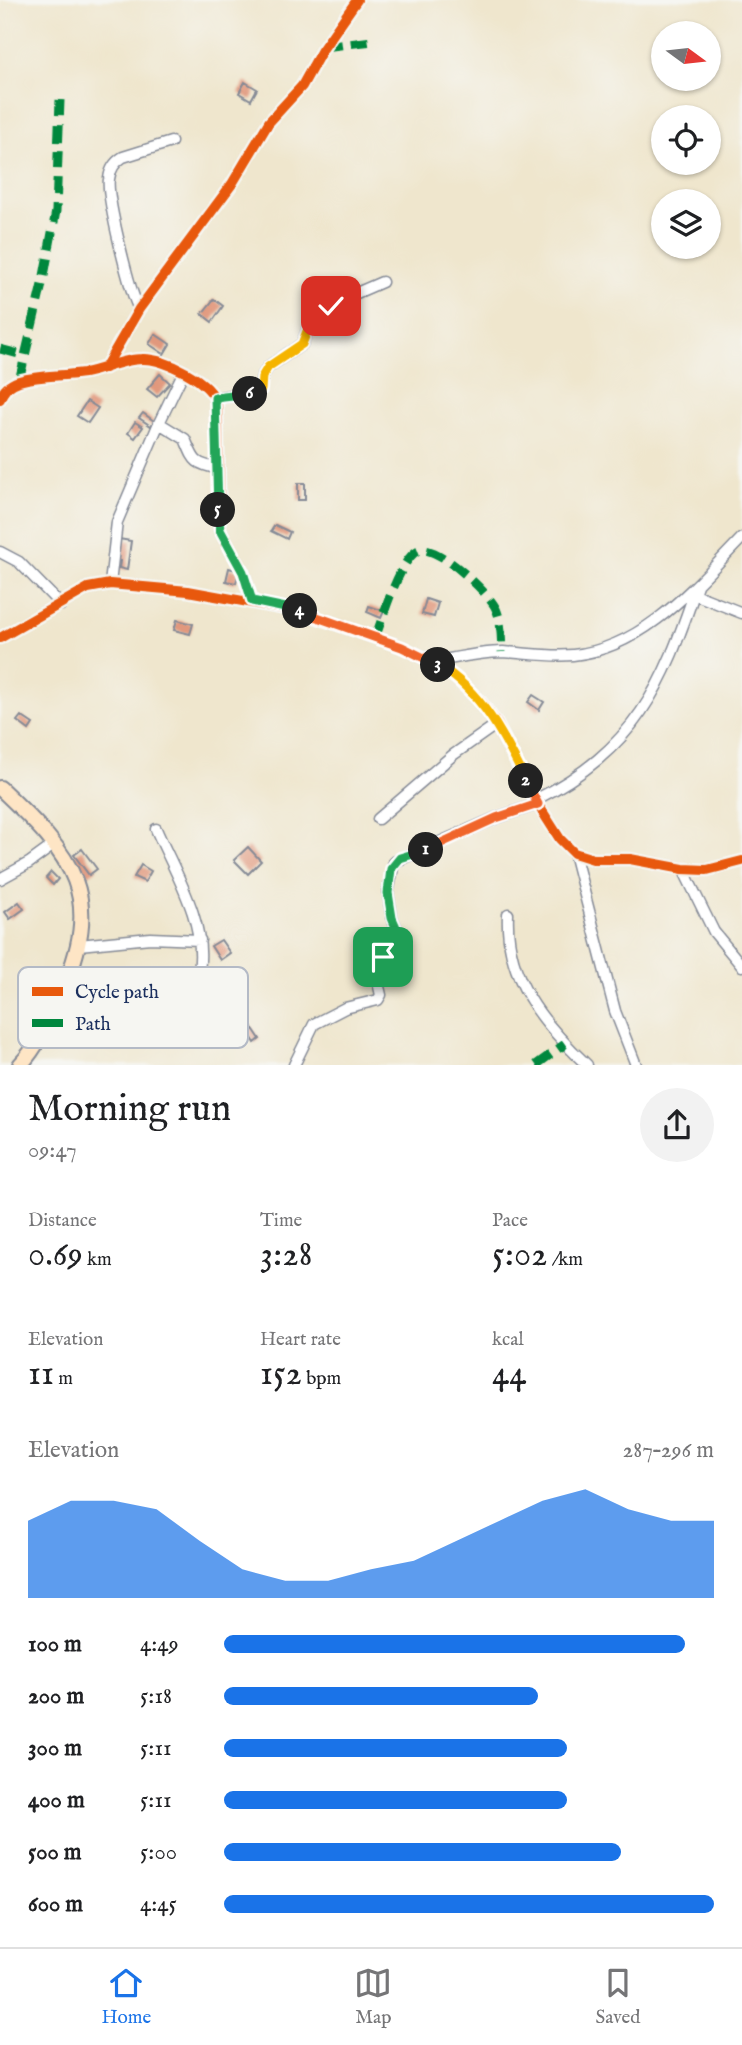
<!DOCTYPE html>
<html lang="en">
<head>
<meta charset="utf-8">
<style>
	:root { --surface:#fff; --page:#f2f2f2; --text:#202124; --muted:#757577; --line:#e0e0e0; --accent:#1a73e8 }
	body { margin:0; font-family:"IM FELL English",serif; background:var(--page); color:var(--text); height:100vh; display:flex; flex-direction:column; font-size:26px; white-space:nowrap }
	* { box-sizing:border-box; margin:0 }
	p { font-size:23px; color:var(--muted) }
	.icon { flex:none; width:38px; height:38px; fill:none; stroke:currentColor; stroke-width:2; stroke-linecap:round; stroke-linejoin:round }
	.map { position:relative; height:1065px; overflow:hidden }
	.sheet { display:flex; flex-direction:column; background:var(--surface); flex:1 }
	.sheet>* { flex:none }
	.needle { width:46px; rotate:105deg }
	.tools { position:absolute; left:651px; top:21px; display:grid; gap:14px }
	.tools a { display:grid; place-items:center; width:70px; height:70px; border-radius:50%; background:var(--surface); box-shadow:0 2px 5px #0004; font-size:35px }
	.pin { position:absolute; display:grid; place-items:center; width:60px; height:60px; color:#fff; margin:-30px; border-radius:14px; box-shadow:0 4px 10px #0006 }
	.km { position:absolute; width:35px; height:35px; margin:-18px; border-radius:50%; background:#222; color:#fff; font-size:19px; line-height:35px; text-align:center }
	.round { display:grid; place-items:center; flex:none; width:74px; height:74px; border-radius:37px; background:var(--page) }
	.head { display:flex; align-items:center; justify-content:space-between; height:119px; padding:0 28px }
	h1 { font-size:38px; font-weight:600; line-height:52px }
	.figures { display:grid; grid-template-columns:repeat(3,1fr); gap:10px; height:119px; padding:7px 28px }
	.figures div { display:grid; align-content:center }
	.figures b { font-size:35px; font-weight:600 }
	.figures small { font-size:19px; font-weight:400 }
	.figures p { font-size:19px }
	.chart { height:196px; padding:14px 28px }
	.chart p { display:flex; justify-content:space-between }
	.chart svg { width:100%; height:126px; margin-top:7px; fill:var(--accent); opacity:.7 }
	ul { padding:0 28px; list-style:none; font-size:23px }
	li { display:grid; grid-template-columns:112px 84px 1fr; align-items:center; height:52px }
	li i { height:18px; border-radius:9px; background:var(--accent) }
	.tab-bar { display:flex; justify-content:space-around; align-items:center; height:98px; border-top:2px solid var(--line); background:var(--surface); font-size:19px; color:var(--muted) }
	.tab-bar a { display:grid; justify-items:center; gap:4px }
	.tab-bar .active { color:var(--accent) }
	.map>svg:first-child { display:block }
	.building { fill:#e1987d }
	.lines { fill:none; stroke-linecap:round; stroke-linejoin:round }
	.street-casing { stroke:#858a96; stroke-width:13 }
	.secondary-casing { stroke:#858a96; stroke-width:18 }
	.street { stroke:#fff; stroke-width:10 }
	.secondary { stroke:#fee5c5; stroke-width:14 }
	.quiet { stroke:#00873e; stroke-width:9; stroke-dasharray:18 9; stroke-linecap:butt }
	.cycleway-casing { stroke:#f6f6f2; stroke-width:15 }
	.cycleway { stroke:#e8590c; stroke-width:10 }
	.split-1-casing { stroke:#fff; stroke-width:14 }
	.split-2-casing { stroke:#fff; stroke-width:14 }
	.split-3-casing { stroke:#fff; stroke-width:14 }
	.split-4-casing { stroke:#fff; stroke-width:14 }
	.split-5-casing { stroke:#fff; stroke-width:14 }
	.split-6-casing { stroke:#fff; stroke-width:14 }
	.split-7-casing { stroke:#fff; stroke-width:14 }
	.split-1 { stroke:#22a559; stroke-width:9 }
	.split-2 { stroke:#f0652b; stroke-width:9 }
	.split-3 { stroke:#f5b400; stroke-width:9 }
	.split-4 { stroke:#f0652b; stroke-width:9 }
	.split-5 { stroke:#22a559; stroke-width:9 }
	.split-6 { stroke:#22a559; stroke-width:9 }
	.split-7 { stroke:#f5b400; stroke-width:9 }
	.key { fill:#f6f6f2; stroke:#b4bac6; stroke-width:2 }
	.key-label { font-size:19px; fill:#1b2f5e }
</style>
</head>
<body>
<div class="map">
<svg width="742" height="1065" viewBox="0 0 742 1065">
	<rect width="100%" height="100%" fill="#f6f6f2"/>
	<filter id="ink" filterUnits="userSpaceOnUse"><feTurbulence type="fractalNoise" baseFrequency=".0143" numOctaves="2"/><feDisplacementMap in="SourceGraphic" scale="14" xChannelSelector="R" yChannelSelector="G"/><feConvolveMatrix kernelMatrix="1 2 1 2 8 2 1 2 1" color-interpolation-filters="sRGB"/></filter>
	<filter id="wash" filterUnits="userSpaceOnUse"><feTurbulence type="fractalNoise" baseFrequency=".00686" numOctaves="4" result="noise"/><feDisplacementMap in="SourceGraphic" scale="28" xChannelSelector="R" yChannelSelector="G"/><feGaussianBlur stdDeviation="1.57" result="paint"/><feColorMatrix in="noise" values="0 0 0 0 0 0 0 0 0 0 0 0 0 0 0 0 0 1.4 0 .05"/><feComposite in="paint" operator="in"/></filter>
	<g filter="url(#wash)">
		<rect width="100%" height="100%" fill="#efe6cd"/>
		<g id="blocks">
			<path class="building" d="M245,82L257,89L251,100L239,93Z
				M214,299L223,306L212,322L202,314Z
				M155,334L170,344L164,354L149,344Z
				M160,374L170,383L157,397L147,389Z
				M87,401L98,408L88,423L77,416Z
				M143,413L154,421L151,426L139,418Z
				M135,422L143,427L135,438L128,433Z
				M298,483H305V500H298Z
				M275,525L290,532L287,539L271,531Z
				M119,539L131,541L127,570L119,568L120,561L115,560Z
				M229,568L239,571L236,583L226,581Z
				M426,599L438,603L434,617L422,614Z
				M369,606L384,611L381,618L367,612Z
				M177,620L193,624L190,634L174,630Z
				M533,695L544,702L539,710L528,702Z
				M21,716L33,724L29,730L17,721Z
				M248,847L261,861L248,874L234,860Z
				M82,849L97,869L89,875L74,855Z
				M141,865L151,871L145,882L134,877Z
				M51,872L58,879L53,885L46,878Z
				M19,902L24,909L10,919L5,912Z
				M221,940L230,953L220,960L211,946Z
				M250,1024L260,1039L255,1043L245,1027Z"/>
		</g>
	</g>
	<g filter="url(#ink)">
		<use href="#blocks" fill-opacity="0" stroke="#858a96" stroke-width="2"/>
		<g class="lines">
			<g class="street-casing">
				<path id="street" d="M139,309C130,293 106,196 109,179C110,169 115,162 123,157L171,142
					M105,368L139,309L232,184L269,122L302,86L322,50L357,0
					M184,371L159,423L185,439C195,462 193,463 219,469
					M215,398L259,391L262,377L268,367L302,344L315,311L382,282
					M0,399C3,390 10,384 19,381C40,375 63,376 84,373C102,370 123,359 142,359C165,358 211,381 217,404L220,530L243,572L252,601
					M0,552L19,562L61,605
					M110,584L117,522L159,423
					M694,594L742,613
					M0,638L88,588L110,584L188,591L298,611L402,647L433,662L456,678L481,702L497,724L535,800L560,839L574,853L593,859H630L683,869L707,870L742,861
					M433,662C456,658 480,652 503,652C526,653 549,657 573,655C644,648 695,586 742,538
					M535,800C636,749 663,687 697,585
					M378,819L453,755L497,724
					M574,853L615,1011L636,1065
					M683,869L714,932L742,966
					M0,879L29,863L55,844
					M508,914C505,978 542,1023 587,1065
					M79,945L150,938L200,940
					M53,1012L110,1028H133L199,970C207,923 174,871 156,829
					M294,1065L314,1024L345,1008L378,1000L381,995L373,962L397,954L404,946L392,918L388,893L394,862L496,818L538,804"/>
			</g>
			<g class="secondary-casing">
				<path id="secondary" d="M0,788C74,858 106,895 60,996C49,1020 38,1046 20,1065"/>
			</g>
			<use href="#street" class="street"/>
			<use href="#secondary" class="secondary"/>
			<path class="quiet" d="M324,47L372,41
				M0,349L23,355
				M19,381L44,276L56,211L60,100
				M375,638C383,618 399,561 417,551C435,541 490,594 496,609C502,622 501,638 502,652
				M536,1065L565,1044"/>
			<g class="cycleway-casing">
				<path id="cycleway" d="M105,368L139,309L232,184L269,122L302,86L322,50L357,0
					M0,399C3,390 10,384 19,381C40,375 63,376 84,373C102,370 123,359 142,359C165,358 211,381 217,404L220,530L243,572L252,601
					M0,638L88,588L110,584L188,591L298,611L402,647L433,662L456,678L481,702L497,724L535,800L560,839L574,853L593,859H630L683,869L707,870L742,861"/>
			</g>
			<use href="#cycleway" class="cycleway"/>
		</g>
	</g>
	<g class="lines" filter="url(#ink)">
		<g class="split-1-casing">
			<path id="split-1" d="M383,957L397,954L404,946L392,918L388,893L391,869L400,858L426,850"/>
		</g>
		<g class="split-2-casing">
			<path id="split-2" d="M426,850L496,818L538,804L526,781"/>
		</g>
		<g class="split-3-casing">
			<path id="split-3" d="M438,665C482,692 504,736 526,781"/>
		</g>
		<g class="split-4-casing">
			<path id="split-4" d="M300,611L402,647L438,665"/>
		</g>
		<g class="split-5-casing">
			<path id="split-5" d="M218,510L220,530L243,572L252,601L300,611"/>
		</g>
		<g class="split-6-casing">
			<path id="split-6" d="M218,510L215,398L250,394"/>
		</g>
		<g class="split-7-casing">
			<path id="split-7" d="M250,394L261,390L262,377L268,367L302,344L315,311L331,306"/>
		</g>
		<use href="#split-1" class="split-1"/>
		<use href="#split-2" class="split-2"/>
		<use href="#split-3" class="split-3"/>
		<use href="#split-4" class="split-4"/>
		<use href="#split-5" class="split-5"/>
		<use href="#split-6" class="split-6"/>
		<use href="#split-7" class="split-7"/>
	</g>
	<rect x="18" y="967" width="230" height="81" rx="10" class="key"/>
	<rect x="32" y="987" width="31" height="9" fill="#e8590c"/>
	<rect x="32" y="1019" width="31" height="8" fill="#00873e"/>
	<g class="key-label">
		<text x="75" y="998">Cycle path</text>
		<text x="75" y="1030">Path</text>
	</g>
</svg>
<div class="tools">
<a><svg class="needle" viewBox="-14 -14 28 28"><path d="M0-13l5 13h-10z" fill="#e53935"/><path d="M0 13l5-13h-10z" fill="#757577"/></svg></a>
<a><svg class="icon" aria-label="locate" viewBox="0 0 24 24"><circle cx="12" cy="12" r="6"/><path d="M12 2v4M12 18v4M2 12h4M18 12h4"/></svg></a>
<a><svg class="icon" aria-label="layers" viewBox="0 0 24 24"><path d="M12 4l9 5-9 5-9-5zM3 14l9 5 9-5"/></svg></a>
</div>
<div class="pin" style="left:383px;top:957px;background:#1e9e55"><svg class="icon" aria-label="arrive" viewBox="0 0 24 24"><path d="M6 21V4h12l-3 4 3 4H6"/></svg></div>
<div class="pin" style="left:331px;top:306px;background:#d93025"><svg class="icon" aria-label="check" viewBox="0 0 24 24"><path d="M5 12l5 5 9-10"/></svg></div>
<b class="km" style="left:426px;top:850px">1</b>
<b class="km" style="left:526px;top:781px">2</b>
<b class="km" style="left:438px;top:665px">3</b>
<b class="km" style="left:300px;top:611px">4</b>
<b class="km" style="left:218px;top:510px">5</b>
<b class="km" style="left:250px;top:394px">6</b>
</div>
<section class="sheet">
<div class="head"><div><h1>Morning run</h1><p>09:47</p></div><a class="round"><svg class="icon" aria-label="share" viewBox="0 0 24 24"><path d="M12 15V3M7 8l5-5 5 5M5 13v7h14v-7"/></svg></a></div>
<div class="figures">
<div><p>Distance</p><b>0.69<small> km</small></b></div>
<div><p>Time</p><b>3:28</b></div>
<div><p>Pace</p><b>5:02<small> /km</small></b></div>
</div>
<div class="figures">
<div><p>Elevation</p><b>11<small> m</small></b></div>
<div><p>Heart rate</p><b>152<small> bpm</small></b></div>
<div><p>kcal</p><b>44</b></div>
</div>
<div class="chart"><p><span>Elevation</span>287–296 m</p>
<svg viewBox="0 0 160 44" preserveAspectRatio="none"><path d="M0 44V17L10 10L20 10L30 13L40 24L50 34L60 38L70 38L80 34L90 31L100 24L110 17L120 10L130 6L140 13L150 17L160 17V44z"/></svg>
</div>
<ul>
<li><b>100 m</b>4:49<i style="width:94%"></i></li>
<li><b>200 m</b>5:18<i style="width:64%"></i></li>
<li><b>300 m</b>5:11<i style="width:70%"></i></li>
<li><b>400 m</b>5:11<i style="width:70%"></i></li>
<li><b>500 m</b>5:00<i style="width:81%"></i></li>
<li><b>600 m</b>4:45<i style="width:100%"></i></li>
</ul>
</section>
<nav class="tab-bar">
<a class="active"><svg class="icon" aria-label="home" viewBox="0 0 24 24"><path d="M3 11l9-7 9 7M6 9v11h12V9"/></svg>Home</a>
<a><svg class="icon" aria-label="map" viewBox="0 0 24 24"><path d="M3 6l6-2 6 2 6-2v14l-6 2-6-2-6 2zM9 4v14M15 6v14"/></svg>Map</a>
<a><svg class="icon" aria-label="saved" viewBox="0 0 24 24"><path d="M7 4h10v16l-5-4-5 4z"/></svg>Saved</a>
</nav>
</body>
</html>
